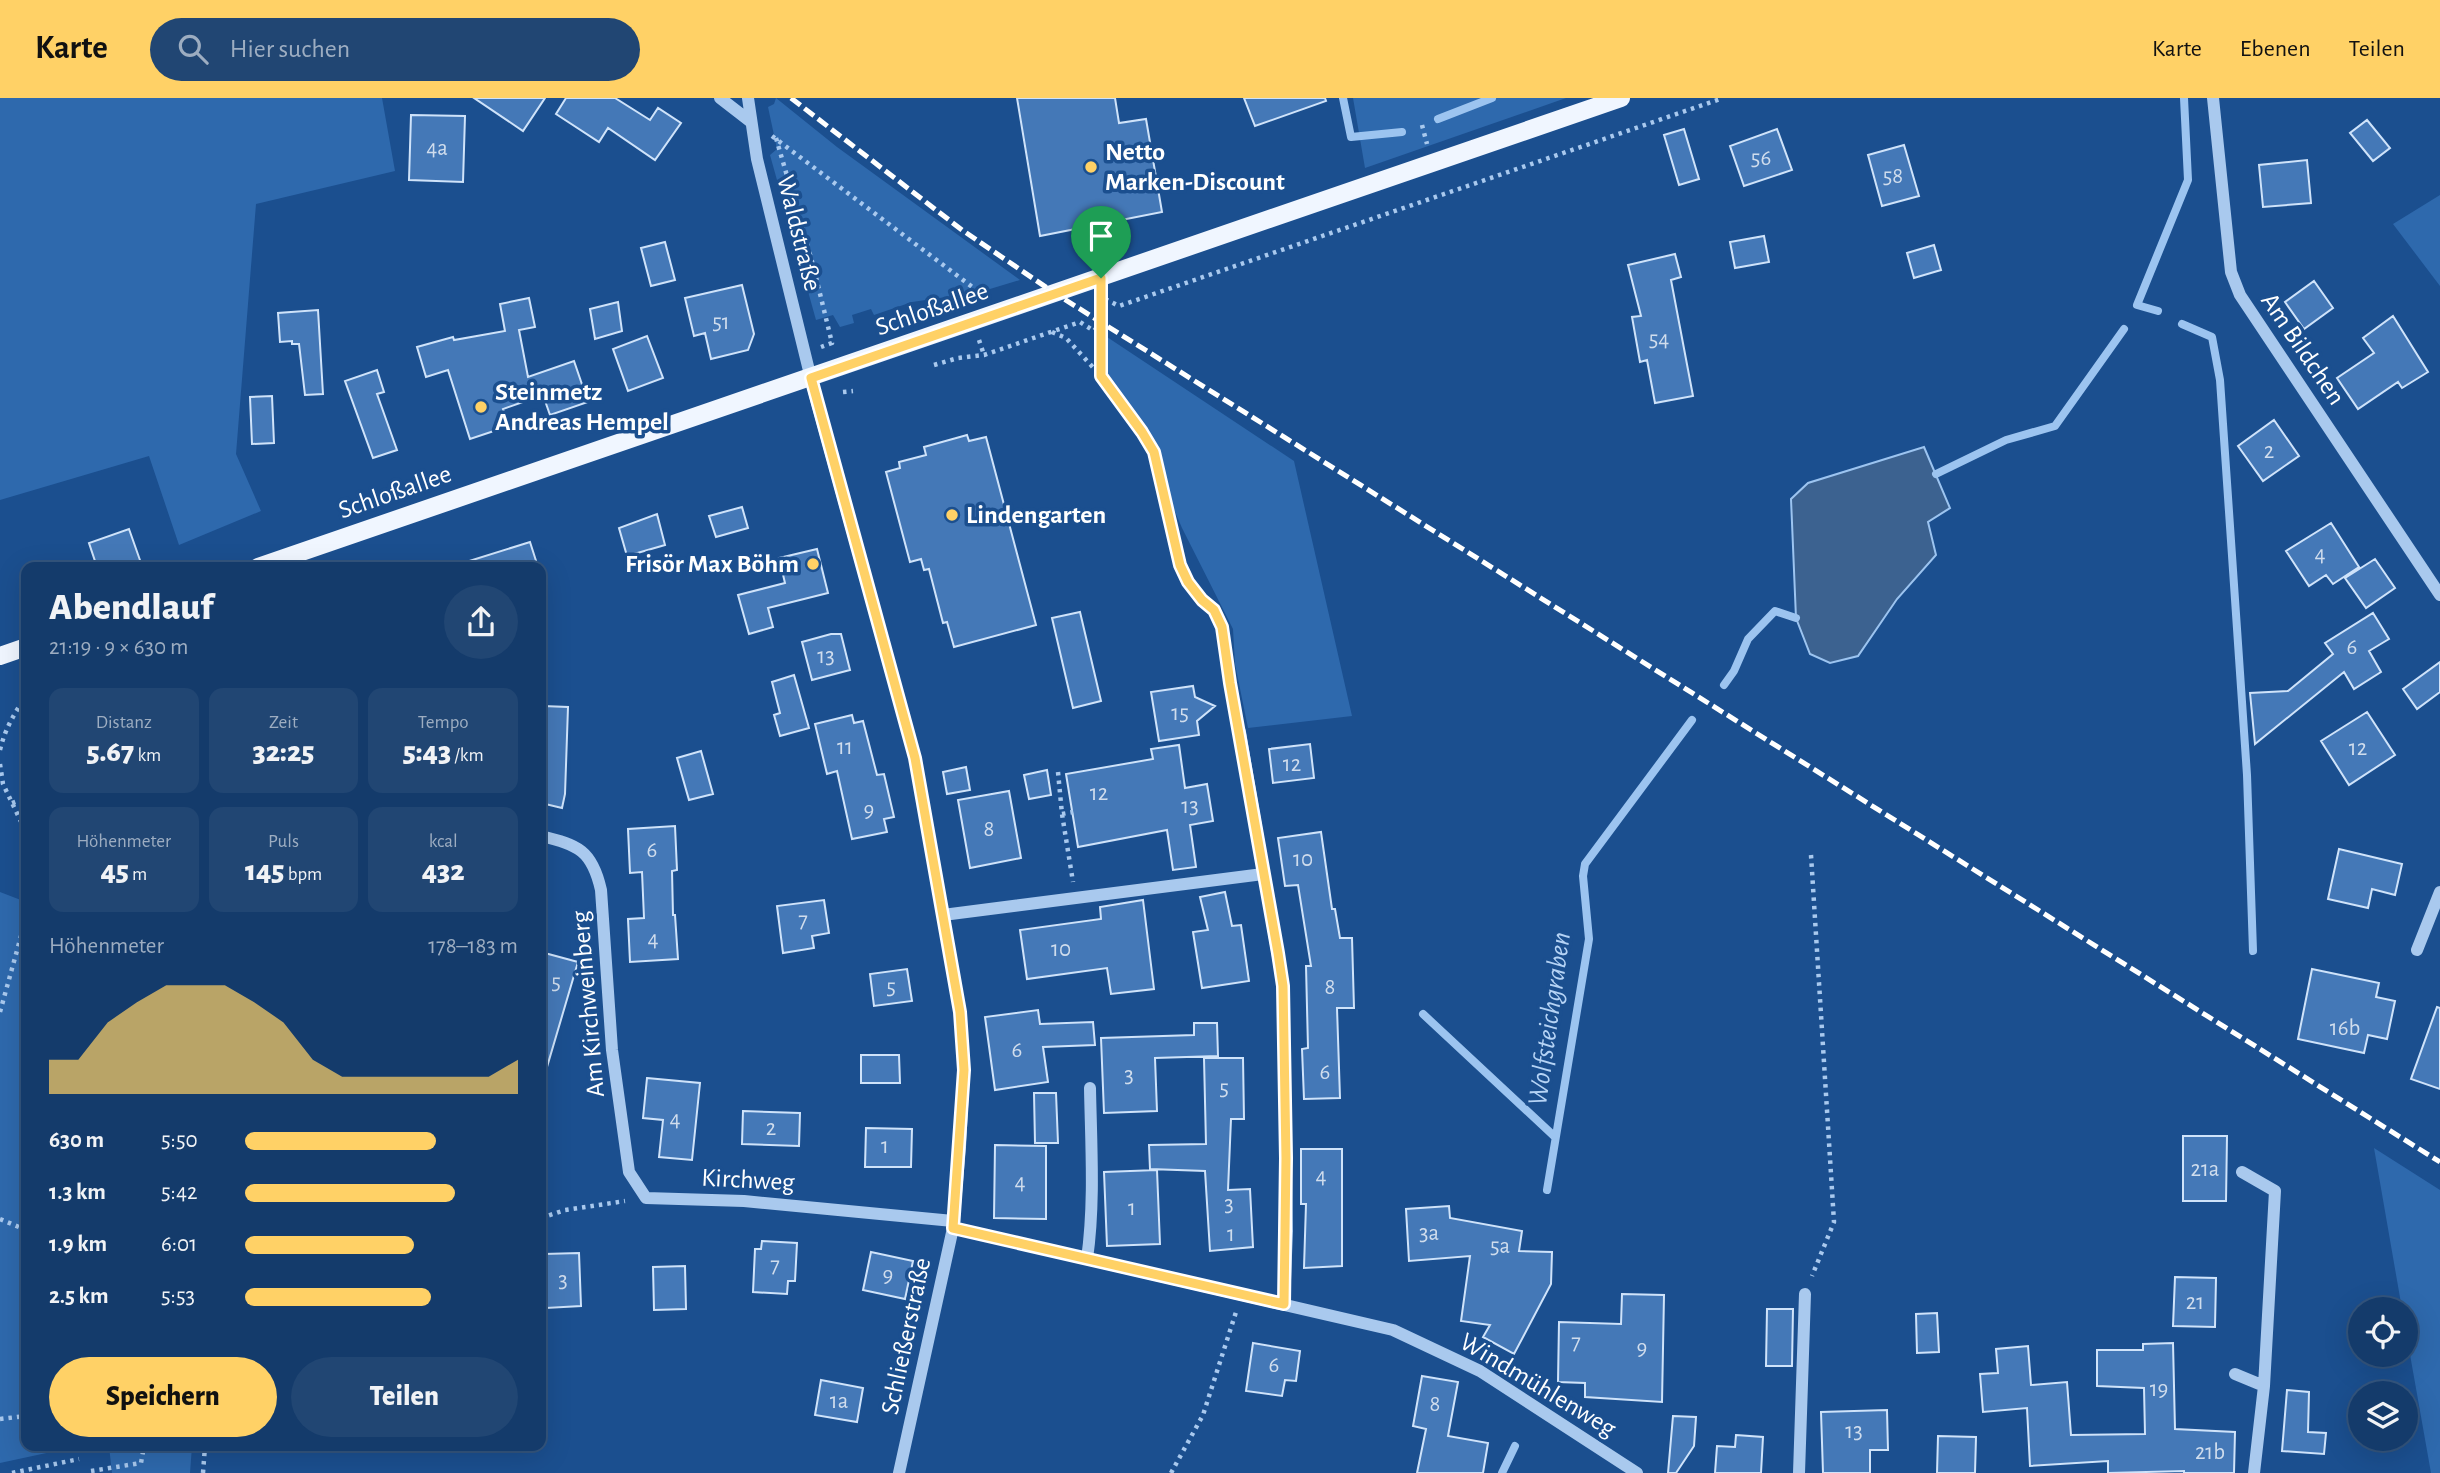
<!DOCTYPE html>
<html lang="de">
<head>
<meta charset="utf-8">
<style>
	:root { --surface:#143b6b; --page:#214673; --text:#f1f3f6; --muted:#9dadc1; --line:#33557e; --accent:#ffd166 }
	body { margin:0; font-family:"Alegreya Sans",sans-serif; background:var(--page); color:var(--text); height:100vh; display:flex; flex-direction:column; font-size:26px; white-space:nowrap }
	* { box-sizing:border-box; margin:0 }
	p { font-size:23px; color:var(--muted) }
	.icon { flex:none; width:38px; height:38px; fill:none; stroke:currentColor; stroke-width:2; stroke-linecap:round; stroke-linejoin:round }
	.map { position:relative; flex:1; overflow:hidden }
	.side { position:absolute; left:21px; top:464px; width:525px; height:889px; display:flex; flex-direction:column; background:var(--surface); border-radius:14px; box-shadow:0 7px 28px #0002,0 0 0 2px var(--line) }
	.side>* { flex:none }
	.controls { position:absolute; left:2348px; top:1199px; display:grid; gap:14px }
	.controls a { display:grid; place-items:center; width:70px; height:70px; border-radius:50%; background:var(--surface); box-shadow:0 7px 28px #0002,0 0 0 2px var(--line); font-size:35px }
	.pin { position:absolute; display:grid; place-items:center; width:60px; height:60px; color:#fff; margin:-72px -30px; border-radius:50% 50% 50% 0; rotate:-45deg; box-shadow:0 0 7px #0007 }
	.pin .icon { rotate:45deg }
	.round { display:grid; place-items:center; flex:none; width:74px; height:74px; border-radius:37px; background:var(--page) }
	.summary { display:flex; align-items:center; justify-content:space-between; height:119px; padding:0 28px }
	h1 { font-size:38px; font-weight:800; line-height:52px }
	.metrics { display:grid; grid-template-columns:repeat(3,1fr); gap:10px; height:119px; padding:7px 28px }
	.metrics div { display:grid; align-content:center; border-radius:14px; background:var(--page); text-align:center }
	.metrics b { font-size:30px; font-weight:800 }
	.metrics small { font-size:19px; font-weight:400 }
	.metrics p { font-size:19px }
	.chart { height:196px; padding:14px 28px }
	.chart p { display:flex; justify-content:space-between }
	.chart svg { width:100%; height:126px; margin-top:7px; fill:var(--accent); opacity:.7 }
	.button { display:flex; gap:14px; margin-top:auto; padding:14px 28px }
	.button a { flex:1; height:80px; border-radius:42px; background:var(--accent); color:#111; font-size:28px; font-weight:800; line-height:80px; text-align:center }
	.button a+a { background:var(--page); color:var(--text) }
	ul { padding:0 28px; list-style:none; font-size:23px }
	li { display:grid; grid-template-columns:112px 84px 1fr; align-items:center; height:52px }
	li i { height:18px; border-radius:9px; background:var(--accent) }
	header { display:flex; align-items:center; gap:42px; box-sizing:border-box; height:98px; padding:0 35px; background:var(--accent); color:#111 }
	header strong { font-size:33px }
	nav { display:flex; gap:38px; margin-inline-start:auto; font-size:24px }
	.search { width:490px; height:63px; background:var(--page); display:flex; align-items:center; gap:18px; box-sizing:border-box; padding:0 24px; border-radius:38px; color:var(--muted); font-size:26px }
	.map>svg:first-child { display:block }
	.green { fill:#2e69ad }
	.water { fill:#3c6290; stroke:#9cc4f0; stroke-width:2 }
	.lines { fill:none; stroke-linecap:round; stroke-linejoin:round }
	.stream { stroke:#9cc4f0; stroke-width:8 }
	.building { fill:#4478b7; stroke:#cfe3fa; stroke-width:2 }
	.path { stroke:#a9c9ee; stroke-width:4.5; stroke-dasharray:3.5 5; stroke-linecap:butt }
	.minor { stroke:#a9c9ee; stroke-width:12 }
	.major { stroke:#f0f6ff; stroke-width:18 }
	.rail { stroke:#fff; stroke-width:5; stroke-dasharray:12 5; stroke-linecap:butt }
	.route-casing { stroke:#fff; stroke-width:14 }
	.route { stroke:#ffd166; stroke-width:9 }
	.poi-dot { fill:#ffd166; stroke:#1b4f8f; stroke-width:2.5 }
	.labels { text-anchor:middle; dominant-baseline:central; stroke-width:7; stroke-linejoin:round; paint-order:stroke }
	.number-label { font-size:23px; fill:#d0dded }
	.poi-label { font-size:26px; font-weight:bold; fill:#fff; stroke:#1b4f8f; text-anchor:start }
	.street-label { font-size:26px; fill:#fff; stroke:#1b4f8f }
	.water-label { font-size:28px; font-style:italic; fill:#b5d3f5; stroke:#1b4f8f }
</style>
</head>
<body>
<header>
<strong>Karte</strong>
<div class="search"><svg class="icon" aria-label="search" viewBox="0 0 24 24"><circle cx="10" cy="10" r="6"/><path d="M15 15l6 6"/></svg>Hier suchen</div>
<nav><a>Karte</a><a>Ebenen</a><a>Teilen</a></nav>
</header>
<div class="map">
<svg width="2440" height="1375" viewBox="0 0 2440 1375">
	<rect width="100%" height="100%" fill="#1b4f8f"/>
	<path class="green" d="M0,0H382L395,73L256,106L236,356L261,413L179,447L149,358L0,402Z
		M776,0L837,49L1020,182L980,194L912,204L874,217L871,211L852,217L854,225L840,229L833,217L816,222L770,57L777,51L768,9L774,6Z
		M1353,0H1566L1365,70Z
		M2440,97V188L2393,126Z
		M1104,237L1294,363L1352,618L1248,630L1235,566L1233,531L1182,430L1167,395L1155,353L1145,334L1111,288L1105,272Z
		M0,794L26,804V1348H79L0,1365Z
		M2374,1050L2440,1092V1375H2431L2406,1234V1211H2402Z
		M109,1348H192L190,1375H112Z"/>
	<path class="water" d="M1924,349L1950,410L1928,424L1936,457L1897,501L1858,558L1830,565L1810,556L1796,520L1791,401L1808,385Z"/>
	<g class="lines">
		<path class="stream" d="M1343,0L1351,39L1402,34
			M1438,21L1492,0
			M2158,213L2137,207L2188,82L2184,0
			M2182,226L2212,239L2220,282L2247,677L2253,853
			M1936,376L2006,342L2055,328L2124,231
			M1724,587L1734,573L1748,541L1775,513L1796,520
			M1423,916L1554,1038
			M1547,1092L1589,841L1583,778L1585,766L1692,622
			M1502,1375L1515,1348"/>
	</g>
	<path class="building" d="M474,0H545L523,33Z
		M566,0H615L650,22L658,10L681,25L655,62L608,30L599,44L556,16Z
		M1017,0H1115L1119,25L1146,21L1162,114L1040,138Z
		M1244,0H1325L1326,3L1255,28Z
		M411,17L465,18L463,84L409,82Z
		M2367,22L2390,50L2373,63L2350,35Z
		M1684,31L1699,81L1679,87L1664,37Z
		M1777,31L1792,72L1744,88L1730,48Z
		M1904,47L1919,98L1882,108L1868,57Z
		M2307,62L2311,105L2263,109L2259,67Z
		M1764,138L1769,164L1735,170L1730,144Z
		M665,144L675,182L651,188L641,150Z
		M1934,147L1941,172L1914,180L1907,155Z
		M1675,156L1681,179L1671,182L1693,298L1655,305L1647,262L1640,264L1632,219L1641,218L1628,167Z
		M2314,183L2333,210L2304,231L2285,204Z
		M742,187L754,236L748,252L711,261L705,235L694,238L685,200Z
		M529,200L535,229L519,232L528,279L574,263L588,304L550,317L543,297L503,311L509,328L470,341L448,272L426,279L417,249L453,239L454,242L505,233L500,206Z
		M618,204L622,233L595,241L590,211Z
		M318,212L323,296L305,297L299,246H292V243L280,244L278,215Z
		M2393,218L2428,274L2402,290L2398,284L2358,311L2337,280L2374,255L2363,240Z
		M647,238L663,280L628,293L613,251Z
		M377,272L384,294L377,296L397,352L373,360L345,283Z
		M272,298L274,345L252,346L250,299Z
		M2274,322L2299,358L2263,383L2238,348Z
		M967,337L969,343L986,339L1036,527L954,549L947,524L943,525L929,471L924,472L921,461L910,464L886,374L900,370L899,364L926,357L924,349Z
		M742,409L748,430L716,439L709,418Z
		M657,416L665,447L627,458L619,430Z
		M2331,425L2359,469L2333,486L2326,477L2309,488L2286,453Z
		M129,431L141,465L128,469H97L89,445Z
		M530,444L538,469H466V464Z
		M817,451L828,495L768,510L773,529L749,536L738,497L785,485L779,460Z
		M2375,461L2395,490L2366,510L2345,480Z
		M1080,514L1101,603L1073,610L1052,520Z
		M2373,515L2389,541L2369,553L2381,574L2354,591L2344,574L2255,646L2250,595L2288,593L2333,556L2325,545Z
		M831,536H841L850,572L812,582L802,544Z
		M2440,564V594L2417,611L2403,591Z
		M794,577L809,630L780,638L774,617L780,615L772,584Z
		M1193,588L1195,599L1215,608L1197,623L1199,637L1159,643L1151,594Z
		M543,608L568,609L565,696L562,710L541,705Z
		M2367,614L2395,657L2349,687L2321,643Z
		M852,617L854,625L863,623L877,677L884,676L894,719L884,721L887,734L852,741L837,673L827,676L815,626Z
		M1310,646L1314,680L1273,685L1269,651Z
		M1179,647L1185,690L1207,686L1213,723L1190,727L1196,769L1173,772L1167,732L1078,749L1066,676L1153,661L1151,651Z
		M701,653L713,696L689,702L677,660Z
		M966,669L970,692L947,696L943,674Z
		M1047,672L1051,697L1029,701L1024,677Z
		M1009,693L1021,760L970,770L958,702Z
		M675,728L677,772L672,773L673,817H675L678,861L630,864L628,821L644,820L642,774L630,775L628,731Z
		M1321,734L1332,811H1335L1340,840H1352L1354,910H1337L1340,1000L1304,1001L1302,951L1308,950L1306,868H1311L1298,787L1285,788L1278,740Z
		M2339,751L2402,766L2395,797L2372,791L2368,810L2328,801Z
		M1225,794L1232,828L1241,827L1249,883L1202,890L1193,834L1208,832L1200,799Z
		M824,802L829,835L812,838L814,850L783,855L777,808Z
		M1143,802L1154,891L1111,896L1107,870L1027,881L1020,832L1101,821L1100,809Z
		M541,854L578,864L547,969H541Z
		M907,871L912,903L874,908L870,876Z
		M2312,871L2379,885L2376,899L2395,903L2387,941L2368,937L2364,955L2298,941Z
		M2437,909L2440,910V991L2411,981Z
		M1038,912L1040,926L1093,924L1095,947L1043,949L1048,984L995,992L985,919Z
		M1194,925H1217L1218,958L1155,960L1157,1013L1104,1015L1101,940L1194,937Z
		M861,957H899L900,985H861Z
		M1204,960H1243L1244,1021H1231L1228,1092L1250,1091L1253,1149L1210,1153L1205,1073L1150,1071L1149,1047L1206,1046Z
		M647,980L700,985L692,1062L659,1059L663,1022L643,1020Z
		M1034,995H1056L1058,1045H1035Z
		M743,1013L800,1015L799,1048L742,1046Z
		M866,1030L912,1031L911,1069H865Z
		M2183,1038H2227L2226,1103H2183Z
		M995,1047L1046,1048V1121L994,1120Z
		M1301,1051H1342V1168L1304,1170L1306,1106H1301Z
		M1157,1072L1160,1146L1107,1148L1104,1074Z
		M1449,1108L1450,1120L1522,1133L1519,1153L1552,1154L1551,1186L1514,1256L1483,1239L1490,1227L1461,1223L1470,1158L1409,1163L1406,1111Z
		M762,1143L797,1145L795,1183H788L787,1196L753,1194L755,1151H761Z
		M871,1154L913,1163L905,1201L863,1192Z
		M579,1155L581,1208L546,1210L544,1156Z
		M685,1168L686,1211L654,1212L653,1169Z
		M2175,1179L2216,1180L2215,1229L2173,1228Z
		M1622,1196L1664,1197L1662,1304L1585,1299V1285L1558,1284L1559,1224L1621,1226Z
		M1767,1211H1793L1792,1268H1766Z
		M1937,1215L1939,1254L1917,1255L1916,1216Z
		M1253,1245L1300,1253L1296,1283L1285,1282L1282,1298L1246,1293Z
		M2173,1245L2175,1331L2235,1334L2234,1375H2184V1373L2108,1375V1363L2030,1368L2027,1310L1983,1314L1980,1276L1998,1275L1996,1251L2028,1248L2031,1287L2067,1284L2071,1337L2145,1336L2144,1290L2097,1288V1252H2143V1246Z
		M1422,1278L1458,1284L1448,1338L1488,1345L1483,1375H1417L1426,1331L1413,1328Z
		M821,1282L863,1290L857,1324L815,1317Z
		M2287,1292L2309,1294L2308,1334L2326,1335L2324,1356L2282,1353Z
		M1887,1312L1888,1352H1870V1375H1823L1821,1314Z
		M1673,1318L1696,1319L1694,1348L1676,1375H1668Z
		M1736,1337L1763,1339L1761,1375H1715L1717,1348L1735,1349Z
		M1938,1338L1976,1339L1975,1375H1937Z"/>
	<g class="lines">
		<path class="path" d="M1422,27L1427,46
			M772,38L983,197
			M776,40L813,167L832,245L821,249
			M1101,201V278L1142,334L1154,354L1179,467L1188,484L1202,501L1214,512L1222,529L1236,616
			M1105,201L1119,208L1723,0
			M1052,234L1066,240L1100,277
			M979,242L984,257
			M934,267L958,260L984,257L1080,224L1094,233L1101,224
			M843,294L853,293
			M0,652C5,631 14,616 26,598
			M0,666L3,686L26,734
			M1058,674L1062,716L1073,784
			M12,705L26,700
			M1062,716L1073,714
			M1811,757L1834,1124L1812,1178
			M0,914L26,820
			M541,1120L565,1112L625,1103
			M0,1121L26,1132
			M0,1321L26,1318
			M91,1373L141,1365L144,1348
			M12,1375L79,1361
			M203,1375L205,1348
			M1171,1375L1203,1317L1236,1214"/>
		<path class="minor" d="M720,0L751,24
			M748,0L757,61L816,301L915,660L960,914L964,972L960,1049L953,1130L899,1375
			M2213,0L2231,174L2240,197L2440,497
			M1240,634L1283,888L1287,1133L1284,1206
			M541,738C578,747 592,752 601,792L612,952L629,1074L646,1100L744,1103L953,1123
			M943,817L1263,776
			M2417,852L2440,794
			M2242,1074L2275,1093L2264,1288L2254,1375
			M953,1130L1393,1232L1480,1273L1637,1375
			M1087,1161C1095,1105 1091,1046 1090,990
			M2235,1276L2264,1288
			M1799,1375L1805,1196"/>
		<path class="major" d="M258,469L1621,0
			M0,558L26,549"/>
		<path class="rail" d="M791,0L962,132L1056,196L2440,1064"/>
	</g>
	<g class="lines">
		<g class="route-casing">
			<path id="route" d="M1101,180V278L1142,334L1154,354L1180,467L1188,484L1202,502L1214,512L1222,529L1230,585L1278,855L1283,888L1286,1060L1284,1206L953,1130L964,972L960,914L915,660L811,280Z"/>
		</g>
		<use href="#route" class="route"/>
	</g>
	<g class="poi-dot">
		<circle cx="1091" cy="69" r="7"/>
		<circle cx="481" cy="309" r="7"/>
		<circle cx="952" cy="417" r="7"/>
		<circle cx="813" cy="466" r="7"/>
	</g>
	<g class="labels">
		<g class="number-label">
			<text x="437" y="50">4a</text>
			<text x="1761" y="60">56</text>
			<text x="1893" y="78">58</text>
			<text x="721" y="224">51</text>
			<text x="1659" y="241">54</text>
			<text x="2269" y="353">2</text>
			<text x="2320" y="456">4</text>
			<text x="2352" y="549">6</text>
			<text x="826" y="558">13</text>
			<text x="1180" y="615">15</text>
			<text x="845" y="649">11</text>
			<text x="2358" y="650">12</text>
			<text x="1292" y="666">12</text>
			<text x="1099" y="695">12</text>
			<text x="1190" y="708">13</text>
			<text x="869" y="712">9</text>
			<text x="989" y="731">8</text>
			<text x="652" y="752">6</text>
			<text x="1303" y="761">10</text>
			<text x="803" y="822">7</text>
			<text x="653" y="841">4</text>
			<text x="1061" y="851">10</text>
			<text x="556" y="884">5</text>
			<text x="891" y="889">5</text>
			<text x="1330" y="889">8</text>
			<text x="2345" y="930">16b</text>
			<text x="1017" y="952">6</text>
			<text x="1325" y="974">6</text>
			<text x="1129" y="977">3</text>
			<text x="1224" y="990">5</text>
			<text x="675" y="1021">4</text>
			<text x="771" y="1030">2</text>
			<text x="885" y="1048">1</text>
			<text x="2205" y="1071">21a</text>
			<text x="1321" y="1078">4</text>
			<text x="1020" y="1084">4</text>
			<text x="1229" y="1106">3</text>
			<text x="1132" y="1110">1</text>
			<text x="1429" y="1135">3a</text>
			<text x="1231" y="1136">1</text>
			<text x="1500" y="1148">5a</text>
			<text x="775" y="1167">7</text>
			<text x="888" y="1177">9</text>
			<text x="563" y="1182">3</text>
			<text x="2195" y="1204">21</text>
			<text x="1576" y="1244">7</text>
			<text x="1642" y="1250">9</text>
			<text x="1274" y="1267">6</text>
			<text x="2159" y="1291">19</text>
			<text x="839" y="1303">1a</text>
			<text x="1435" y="1306">8</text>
			<text x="1854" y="1333">13</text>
			<text x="2210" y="1354">21b</text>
		</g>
		<g class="poi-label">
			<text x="1105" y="54">Netto<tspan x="1105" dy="30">Marken-Discount</tspan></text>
			<text x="495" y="294">Steinmetz<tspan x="495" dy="30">Andreas Hempel</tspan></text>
			<text x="966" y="417">Lindengarten</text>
			<text x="799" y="466" text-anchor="end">Frisör Max Böhm</text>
		</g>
		<g class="street-label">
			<text transform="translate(799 135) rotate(76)">Waldstraße</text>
			<text transform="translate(932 211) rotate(-19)">Schloßallee</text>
			<text transform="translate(2303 251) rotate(56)">Am Bildchen</text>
			<text transform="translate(395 394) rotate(-19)">Schloßallee</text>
			<text transform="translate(588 906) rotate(-95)">Am Kirchweinberg</text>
			<text transform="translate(748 1082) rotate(3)">Kirchweg</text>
			<text transform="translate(906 1238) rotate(-78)">Schließerstraße</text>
			<text transform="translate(1538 1287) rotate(31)">Windmühlenweg</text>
		</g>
		<g class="water-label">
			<text transform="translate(1550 921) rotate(-82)">Wolfsteichgraben</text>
		</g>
	</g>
</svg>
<div class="controls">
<a><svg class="icon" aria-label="locate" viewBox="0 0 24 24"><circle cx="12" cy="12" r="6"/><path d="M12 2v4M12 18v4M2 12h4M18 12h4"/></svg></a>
<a><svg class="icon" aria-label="layers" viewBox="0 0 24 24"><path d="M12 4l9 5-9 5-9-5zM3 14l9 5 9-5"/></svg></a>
</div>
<div class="pin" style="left:1101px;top:180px;background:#1e9e55"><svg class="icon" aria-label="arrive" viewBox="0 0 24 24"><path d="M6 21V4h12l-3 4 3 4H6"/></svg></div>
<section class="side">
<div class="summary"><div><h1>Abendlauf</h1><p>21:19 · 9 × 630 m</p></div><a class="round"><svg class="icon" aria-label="share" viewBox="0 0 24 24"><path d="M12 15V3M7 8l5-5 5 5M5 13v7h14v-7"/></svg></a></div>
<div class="metrics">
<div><p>Distanz</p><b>5.67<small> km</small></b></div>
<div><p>Zeit</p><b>32:25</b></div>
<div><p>Tempo</p><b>5:43<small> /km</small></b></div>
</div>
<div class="metrics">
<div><p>Höhenmeter</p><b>45<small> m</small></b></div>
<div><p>Puls</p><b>145<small> bpm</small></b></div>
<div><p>kcal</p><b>432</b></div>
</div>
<div class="chart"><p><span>Höhenmeter</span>178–183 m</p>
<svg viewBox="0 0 160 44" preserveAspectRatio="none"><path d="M0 44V32L10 32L20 19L30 12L40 6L50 6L60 6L70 12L80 19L90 32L100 38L110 38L120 38L130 38L140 38L150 38L160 32V44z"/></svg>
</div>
<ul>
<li><b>630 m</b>5:50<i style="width:70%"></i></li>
<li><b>1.3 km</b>5:42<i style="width:77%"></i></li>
<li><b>1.9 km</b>6:01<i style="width:62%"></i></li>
<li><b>2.5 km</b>5:53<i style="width:68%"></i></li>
</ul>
<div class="button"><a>Speichern</a><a>Teilen</a></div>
</section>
</div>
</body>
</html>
